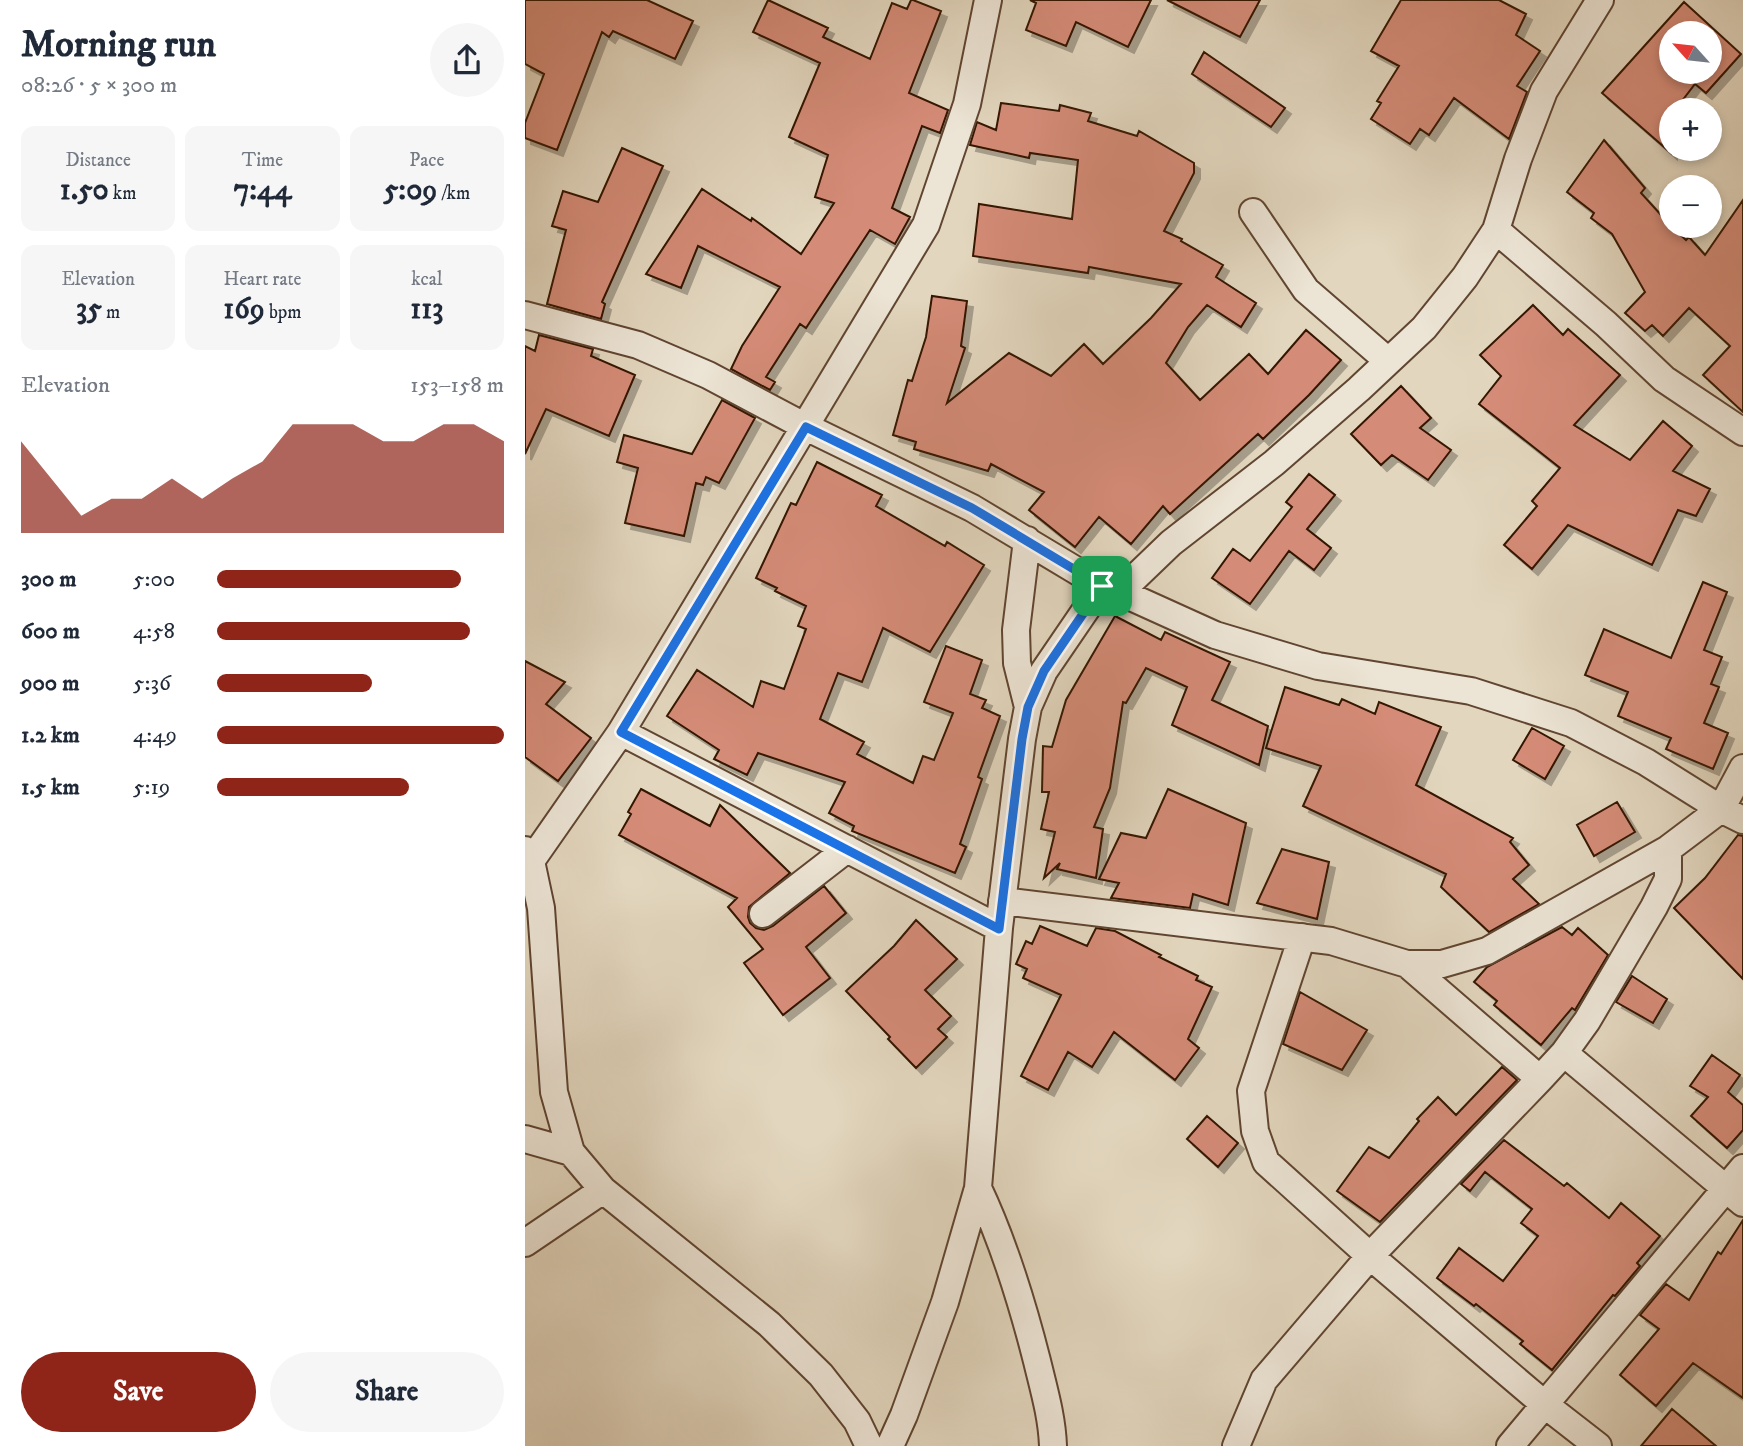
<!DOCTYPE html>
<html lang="en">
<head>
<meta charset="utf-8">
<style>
	:root { --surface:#fff; --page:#f6f6f7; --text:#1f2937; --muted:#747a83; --accent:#8f2418 }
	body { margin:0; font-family:"IM FELL DW Pica",serif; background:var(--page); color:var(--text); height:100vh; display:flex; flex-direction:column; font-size:26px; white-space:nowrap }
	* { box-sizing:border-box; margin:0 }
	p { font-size:23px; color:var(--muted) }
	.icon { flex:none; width:38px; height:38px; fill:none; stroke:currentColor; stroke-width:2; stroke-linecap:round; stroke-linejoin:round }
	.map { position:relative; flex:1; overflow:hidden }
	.panel { display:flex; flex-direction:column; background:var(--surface); width:525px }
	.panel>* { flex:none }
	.needle { width:46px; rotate:297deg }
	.buttons { position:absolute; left:1134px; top:21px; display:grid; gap:14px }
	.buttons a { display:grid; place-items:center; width:63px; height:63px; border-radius:50%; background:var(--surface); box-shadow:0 4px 10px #0003; font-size:35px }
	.pin { position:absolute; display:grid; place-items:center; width:60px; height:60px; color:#fff; margin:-30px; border-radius:14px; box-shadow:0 4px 10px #0006 }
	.round { display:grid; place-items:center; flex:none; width:74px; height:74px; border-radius:37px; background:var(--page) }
	.headline { display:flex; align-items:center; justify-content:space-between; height:119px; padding:0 21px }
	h1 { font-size:38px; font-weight:700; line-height:52px }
	.stats { display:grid; grid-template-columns:repeat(3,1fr); gap:10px; height:119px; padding:7px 21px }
	.stats div { display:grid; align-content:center; border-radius:14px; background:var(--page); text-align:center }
	.stats b { font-size:30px; font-weight:700 }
	.stats small { font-size:19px; font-weight:400 }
	.stats p { font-size:19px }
	.chart { height:196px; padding:14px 21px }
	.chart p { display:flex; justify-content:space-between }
	.chart svg { width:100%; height:126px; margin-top:7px; fill:var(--accent); opacity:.7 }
	.action { display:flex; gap:14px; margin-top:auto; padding:14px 21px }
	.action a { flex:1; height:80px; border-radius:42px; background:var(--accent); color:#fff; font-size:28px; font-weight:700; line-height:80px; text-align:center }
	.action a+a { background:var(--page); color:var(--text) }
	ul { padding:0 21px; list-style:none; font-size:23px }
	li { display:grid; grid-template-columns:112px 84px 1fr; align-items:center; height:52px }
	li i { height:18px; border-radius:9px; background:var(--accent) }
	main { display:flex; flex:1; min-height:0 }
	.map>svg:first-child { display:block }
	.building { fill:#d48b77; stroke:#341501; stroke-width:2; fill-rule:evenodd; filter:url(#shadow) }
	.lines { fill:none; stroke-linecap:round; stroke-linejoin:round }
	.minor-casing { stroke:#604530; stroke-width:30 }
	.minor { stroke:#ece4d5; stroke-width:26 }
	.route-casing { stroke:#fff; stroke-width:14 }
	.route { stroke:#1a73e8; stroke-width:9 }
</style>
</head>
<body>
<main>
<section class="panel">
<div class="headline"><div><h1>Morning run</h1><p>08:26 · 5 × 300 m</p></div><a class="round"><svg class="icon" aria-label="share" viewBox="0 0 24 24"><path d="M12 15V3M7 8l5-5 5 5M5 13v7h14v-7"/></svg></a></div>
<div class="stats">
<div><p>Distance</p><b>1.50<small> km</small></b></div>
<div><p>Time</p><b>7:44</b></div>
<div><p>Pace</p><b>5:09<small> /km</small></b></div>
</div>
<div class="stats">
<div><p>Elevation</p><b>35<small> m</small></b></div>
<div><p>Heart rate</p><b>169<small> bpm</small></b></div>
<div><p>kcal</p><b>113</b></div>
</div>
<div class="chart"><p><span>Elevation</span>153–158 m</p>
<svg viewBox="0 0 160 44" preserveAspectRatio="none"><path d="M0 44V12L10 25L20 38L30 32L40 32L50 25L60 32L70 25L80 19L90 6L100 6L110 6L120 12L130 12L140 6L150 6L160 12V44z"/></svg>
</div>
<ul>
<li><b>300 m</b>5:00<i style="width:85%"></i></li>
<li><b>600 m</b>4:58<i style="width:88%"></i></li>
<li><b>900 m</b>5:36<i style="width:54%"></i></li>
<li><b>1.2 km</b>4:49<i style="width:100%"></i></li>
<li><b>1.5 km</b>5:19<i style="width:67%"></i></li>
</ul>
<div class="action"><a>Save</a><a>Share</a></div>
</section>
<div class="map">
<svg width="1218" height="1446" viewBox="0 0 1218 1446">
	<defs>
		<filter id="shadow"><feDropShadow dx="6" dy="6" stdDeviation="0" flood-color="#0004"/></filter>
	</defs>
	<rect width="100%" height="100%" fill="#e2d6be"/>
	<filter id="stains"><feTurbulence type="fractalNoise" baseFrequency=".00286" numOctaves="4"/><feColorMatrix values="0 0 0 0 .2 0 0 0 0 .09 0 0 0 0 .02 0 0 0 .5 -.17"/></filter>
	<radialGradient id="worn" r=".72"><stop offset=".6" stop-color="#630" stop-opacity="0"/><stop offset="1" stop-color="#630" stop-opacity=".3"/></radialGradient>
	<path class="building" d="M0,0H122L168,21L150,59L88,31L84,37L77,32L32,150L0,138V123L19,74L0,64Z
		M243,0L303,28L298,37L345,59L367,3L382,9L386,0H388L416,11L384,93L423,110L415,133L397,126L367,208L385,217L370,244L345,230L281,328L275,324L241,377L250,382L245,390L206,369L217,346L255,287L173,246L156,288L121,274L177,189L226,221L227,218L276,254L309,203L290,197L303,155L264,137L295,63L228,32Z
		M505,0H626L603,47L551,22L541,46L501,30L511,3Z
		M642,0H735L715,37Z
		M876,0H974L1001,14L991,35L1015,51L992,86L1002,92L984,139L929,98L904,135L895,129L885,144L846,119L856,103L852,101L874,66L846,51Z
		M1159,2L1216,54L1181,93L1170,84L1150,110H1146V153L1077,93ZM1146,33H1185V72H1146Z
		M679,52L760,108L746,127L667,74Z
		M476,103L534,111L535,105L566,113L563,121L612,136L614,131L669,163V173L639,231L657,239L656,241L698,265L691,277L731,303L716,327L682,305L663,327L641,363L675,400L724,354L743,374L781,330L816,360L784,395L738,439L733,434L645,514L638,506L606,544L574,517L550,547L504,510L519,492L466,464L463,471L389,449L391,442L368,435L383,380L387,381L401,337L407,296L442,301L436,346L440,348L422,403L484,353L526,376L559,344L578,364L626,318L656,284L564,267L563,273L448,256L454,204L547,219L553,160L505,153L504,158L445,145L452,122L471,130Z
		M1079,140L1120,188L1116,193L1146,226L1161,240L1164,237L1180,255L1218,200V412L1178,375L1205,346L1164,308L1138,336L1127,325L1120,331L1100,313L1120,292L1087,234L1066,218L1069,213L1042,192Z
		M97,148L138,166L77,302L80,304L76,319L22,304L41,230L27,226L38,191L73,202Z
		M1008,305L1038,335L1043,329L1095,375L1049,425L1105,460L1138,421L1167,446L1148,471L1185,489L1171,516L1153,510L1127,565L1043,525L1007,569L979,545L1012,506L1007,501L1035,468L954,404L976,376L955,355Z
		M14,335L68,349L66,356L110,375L84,436L21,409L0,454V346L10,351Z
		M876,386L906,418L895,428L926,450L903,480L867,455L856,465L826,434Z
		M197,400L230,418L194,483L181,477L178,485L171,483L159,536L100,523L113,468L92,462L99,435L167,454Z
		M292,462L357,495L351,506L420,546L422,542L459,565L405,652L358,628L337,682L313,673L295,719L339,742L332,754L388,783L398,756L409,760L428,713L399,702L421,646L457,660L445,694L461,700L457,708L475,716L453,777L457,779L435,844L441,847L430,873L327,831L329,826L304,813L320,782L233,753L222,775L189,759L194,750L142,716L172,670L228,707L236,681L259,689L281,629L273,626L281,606L250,591L252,588L231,578L266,503L271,505Z
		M784,474L810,495L782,529L806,548L789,570L764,551L725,604L687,578L708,549L725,561L767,507L761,502Z
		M1178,582L1202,592L1179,650L1197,657L1186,684L1194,687L1179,723L1203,733L1188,769L1141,749L1146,738L1093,716L1103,692L1060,675L1079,629L1146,658Z
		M590,616L636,640L640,632L705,662L687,700L743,726L734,765L647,725L662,687L621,668L601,703L598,702L585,788L569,827L578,829L571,878L532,869L535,863L519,878L530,832L516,829L524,792H517L518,746L527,747L541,700Z
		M0,661L40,682L21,704L66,738L33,781L0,757Z
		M760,687L814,705L817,699L850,714L854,702L916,727L891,785L988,838L985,842L1004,865L988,879L1014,904L964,932L916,887L921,874L778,806L796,766L741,748Z
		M1007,728L1039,746L1020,779L988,760Z
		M116,789L185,826L195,805L265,873L224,907L223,917L225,923L231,928L239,930L248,926L299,886L321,913L281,947L305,978L258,1015L219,963L238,949L203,907L212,898L94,835L106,814L103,812Z
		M643,789L721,823L703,905L668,894L665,908L586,898L594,883L574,879L596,833L621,838Z
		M1092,802L1110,832L1069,856L1052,825Z
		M1213,835L1218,836V979L1149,908L1180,878Z
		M757,849L804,862L792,919L732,903Z
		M391,920L432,959L400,990L426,1016L413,1029L422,1037L391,1068L363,1039L365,1037L321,991L369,946Z
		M515,926L562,946L571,928L590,931L636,955L634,957L673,976L671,980L687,987L663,1039L674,1048L650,1080L589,1032L567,1067L543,1052L523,1090L496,1076L536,995L498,978L502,969L491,964L501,941L507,944Z
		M1037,927L1047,935L1053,928L1083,955L1050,1010L1047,1008L1016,1045L969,1005L972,1001L949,982L962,967Z
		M1107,976L1142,999L1128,1023L1091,1002Z
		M775,992L842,1030L817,1070L758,1044Z
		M1187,1055L1215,1075L1203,1092L1218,1105V1130L1202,1148L1166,1116L1183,1097L1165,1086Z
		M977,1067L992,1080L855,1222L812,1191L844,1147L864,1158L894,1121L892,1119L913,1097L931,1115Z
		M682,1116L713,1143L693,1167L662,1139Z
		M979,1140L1039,1186L1042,1183L1084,1218L1096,1203L1135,1236L1112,1263L1115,1266L1090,1296L1088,1295L1027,1370L995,1344L998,1341L951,1304L949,1306L912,1278L934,1248L978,1281L1013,1236L996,1223L1007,1209L960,1172L945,1191L936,1184Z
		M1218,1220V1398L1168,1363L1131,1406L1095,1375L1134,1329L1115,1315L1141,1284L1164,1300L1193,1252L1196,1254Z
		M1147,1409L1191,1446H1116Z"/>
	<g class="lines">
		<g class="minor-casing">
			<path id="minor" d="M728,212L781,290L863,361
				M971,230L1081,324L1139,379L1218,432
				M0,315L113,345L183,375L281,427L447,508L577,586
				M502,540L491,630L492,663L503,707
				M595,592L690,635L793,666L946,691L1046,723L1121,762L1196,809L1218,820
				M96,732L474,928
				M0,850L6,861L16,908L29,1092L46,1152L78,1190L244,1324L296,1375L332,1421L344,1446
				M0,866L6,861L96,732L401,225L442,104L463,0
				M477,901L806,941L882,964H917L962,951L1143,849L1196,809L1218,768
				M238,914L322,849
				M777,937L726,1091L730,1131L741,1162L845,1256L1019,1404L1073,1446
				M882,964L1015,1079
				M1039,1053L1218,1203
				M0,1139L46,1152
				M453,1188C479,1243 497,1302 512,1361C519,1390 527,1417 528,1446
				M0,1243L78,1190
				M365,1446L379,1415L420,1302L453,1188L474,928L497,739L503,707L519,671L577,586L595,592L646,543L749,463L834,389L899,328L940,277L971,230L993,159L1019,91L1075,0
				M711,1446L739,1380L845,1256L1015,1079L1039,1053L1062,1021L1129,907L1143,879V849
				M985,1446L1218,1168"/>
		</g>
		<use href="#minor" class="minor"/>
	</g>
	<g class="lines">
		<g class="route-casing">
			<path id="route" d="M281,427L447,508L577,586L519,671L503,707L497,739L474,929L96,732Z"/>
		</g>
		<use href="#route" class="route"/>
	</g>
	<rect width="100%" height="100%" filter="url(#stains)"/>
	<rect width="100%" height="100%" fill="url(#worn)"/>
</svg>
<div class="buttons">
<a><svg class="needle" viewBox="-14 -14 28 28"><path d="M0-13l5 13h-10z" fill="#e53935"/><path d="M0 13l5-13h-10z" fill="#747a83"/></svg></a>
<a>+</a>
<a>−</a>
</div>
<div class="pin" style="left:577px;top:586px;background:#1e9e55"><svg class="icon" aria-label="arrive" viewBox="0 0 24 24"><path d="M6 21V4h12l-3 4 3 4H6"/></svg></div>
</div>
</main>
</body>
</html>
